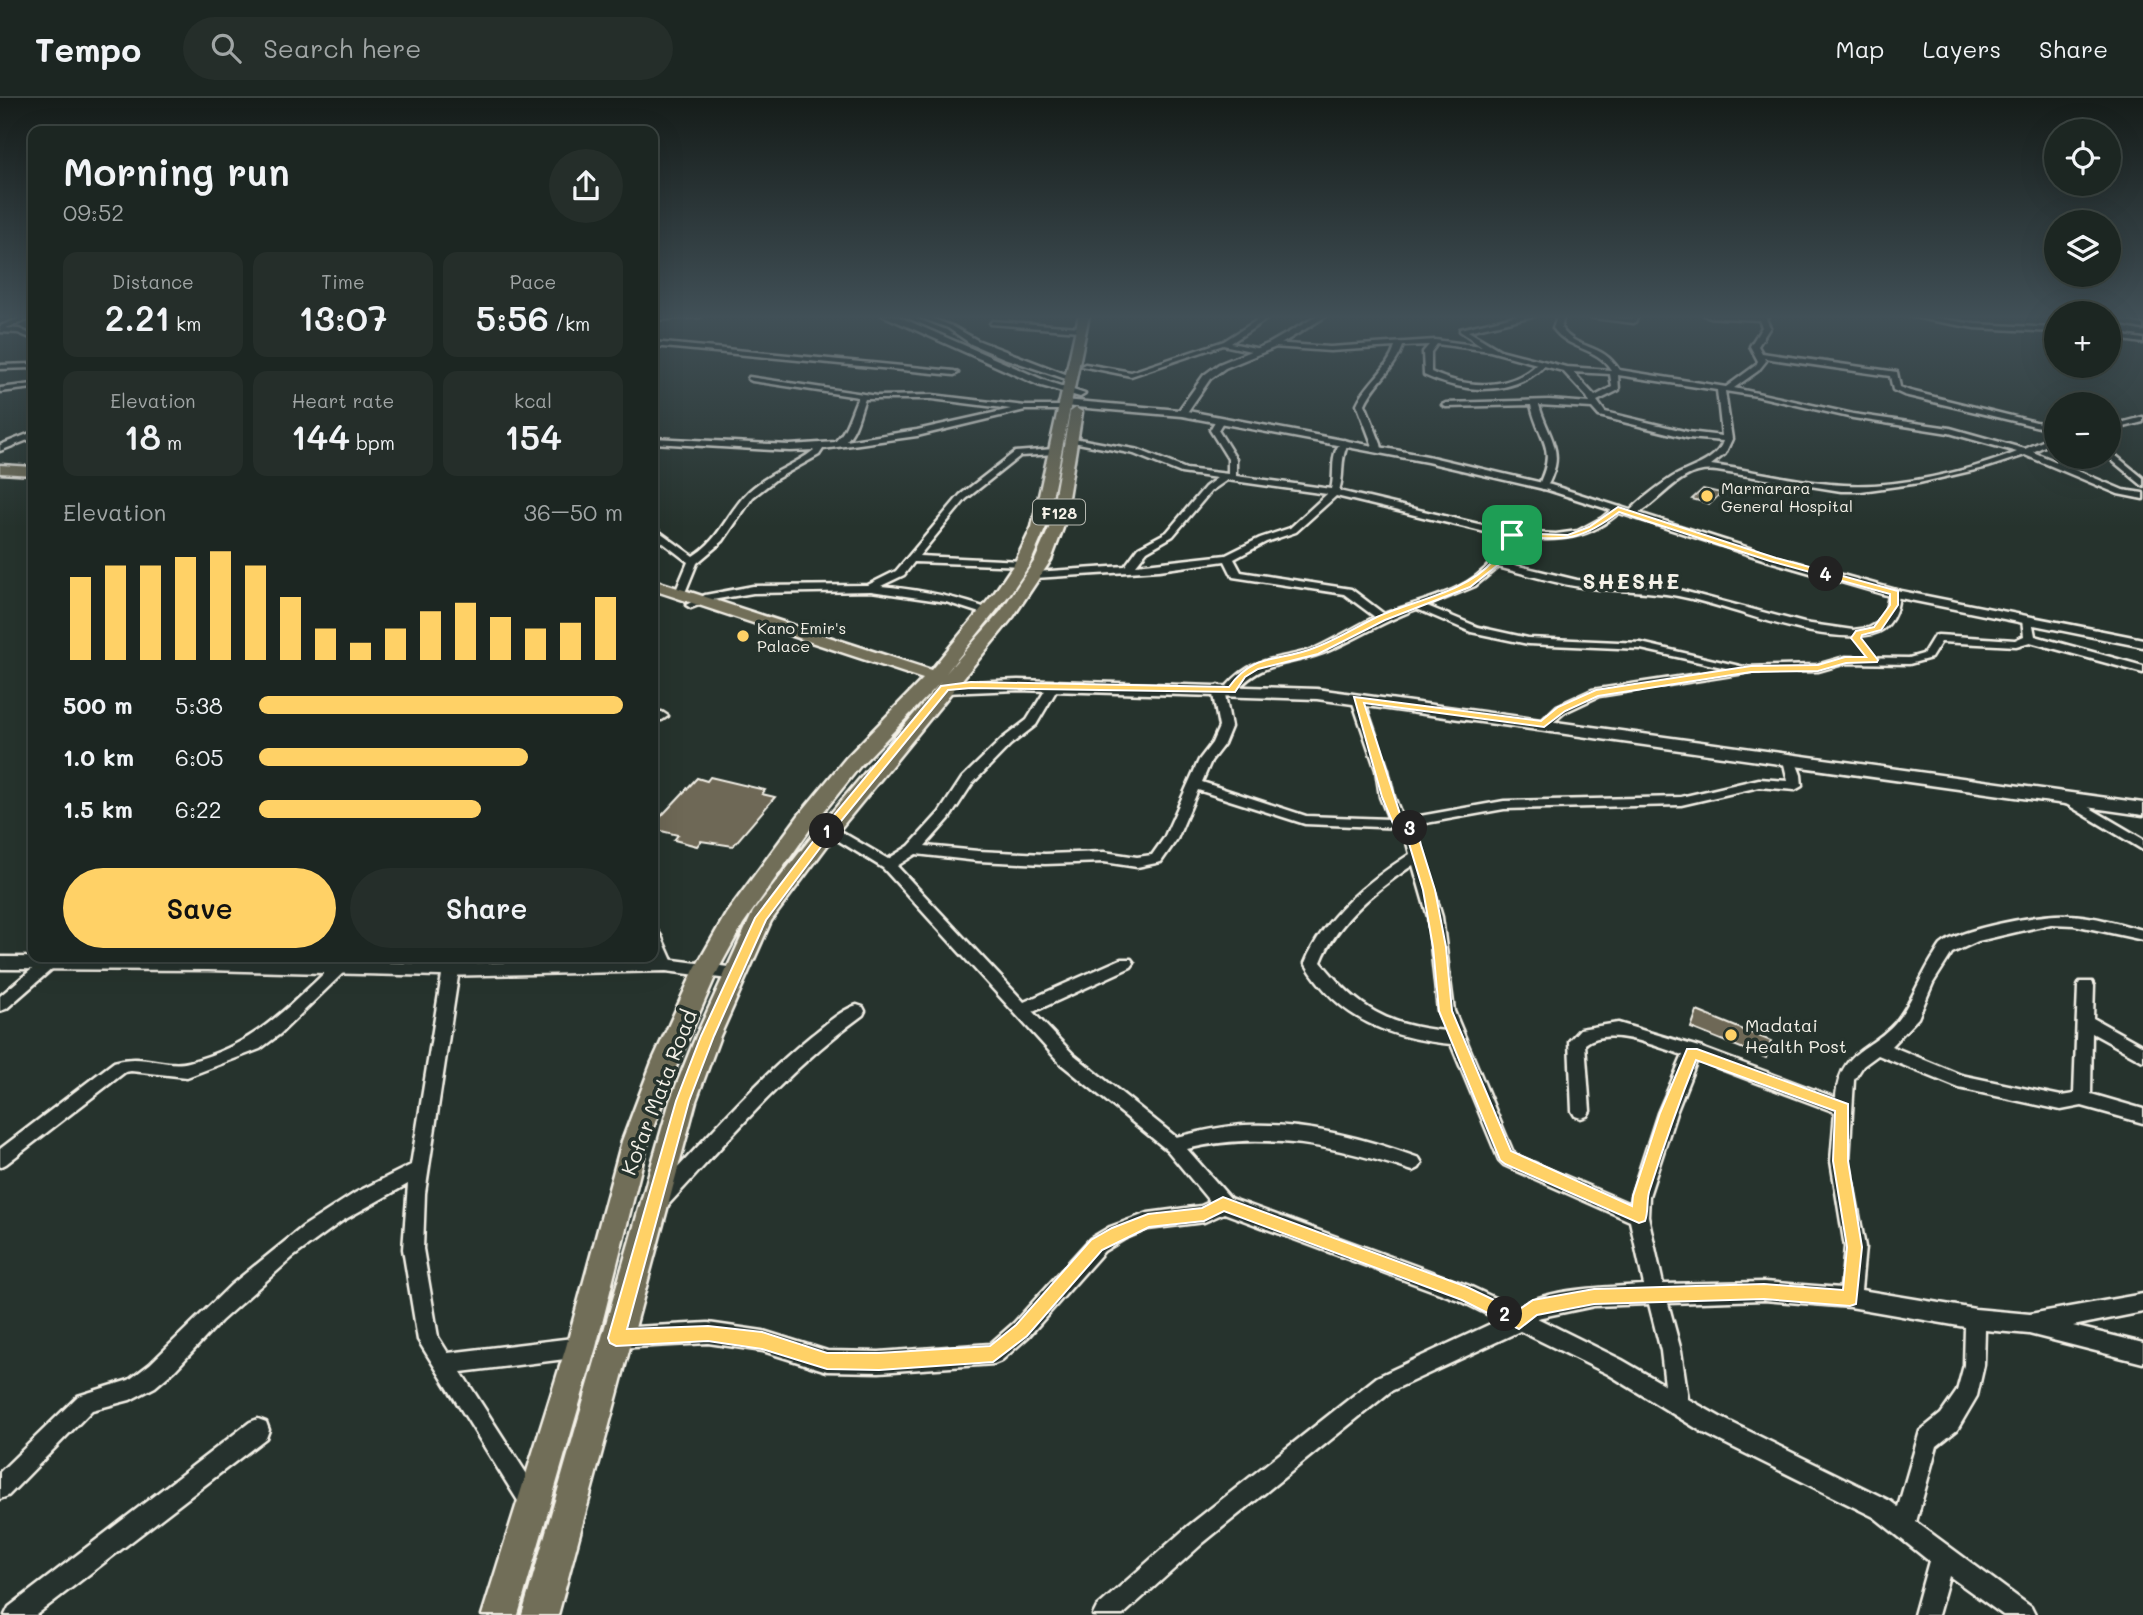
<!DOCTYPE html>
<html lang="en">
<head>
<meta charset="utf-8">
<style>
	:root { --surface:#1c2622; --page:#252e2a; --text:#f1f3f6; --muted:#a0a5a5; --line:#3a4340; --accent:#ffd166 }
	body { margin:0; font-family:Mali,sans-serif; background:var(--page); color:var(--text); height:100vh; display:flex; flex-direction:column; font-size:26px; white-space:nowrap }
	* { box-sizing:border-box; margin:0 }
	p { font-size:23px; color:var(--muted) }
	.icon { flex:none; width:38px; height:38px; fill:none; stroke:currentColor; stroke-width:2; stroke-linecap:round; stroke-linejoin:round }
	.map { position:relative; flex:1; overflow:hidden }
	.drawer { position:absolute; left:28px; top:28px; width:630px; height:836px; display:flex; flex-direction:column; background:var(--surface); border-radius:14px; box-shadow:0 7px 28px #0002,0 0 0 2px var(--line) }
	.drawer>* { flex:none }
	.controls { position:absolute; left:2044px; top:21px; display:grid; gap:14px }
	.controls a { display:grid; place-items:center; width:77px; height:77px; border-radius:50%; background:var(--surface); box-shadow:0 7px 28px #0002,0 0 0 2px var(--line); font-size:35px }
	.pin { position:absolute; display:grid; place-items:center; width:60px; height:60px; color:#fff; margin:-30px; border-radius:14px; box-shadow:0 4px 10px #0006 }
	.km { position:absolute; width:35px; height:35px; margin:-18px; border-radius:50%; background:#222; color:#fff; font-size:19px; line-height:35px; text-align:center }
	.round { display:grid; place-items:center; flex:none; width:74px; height:74px; border-radius:37px; background:var(--page) }
	.headline { display:flex; align-items:center; justify-content:space-between; height:119px; padding:0 35px }
	h1 { font-size:38px; font-weight:600; line-height:52px }
	.stats { display:grid; grid-template-columns:repeat(3,1fr); gap:10px; height:119px; padding:7px 35px }
	.stats div { display:grid; align-content:center; border-radius:14px; background:var(--page); text-align:center }
	.stats b { font-size:35px; font-weight:600 }
	.stats small { font-size:19px; font-weight:400 }
	.stats p { font-size:19px }
	.chart { height:196px; padding:14px 35px }
	.chart p { display:flex; justify-content:space-between }
	.chart svg { width:100%; height:126px; margin-top:7px; stroke:var(--accent); stroke-width:6 }
	.button { display:flex; gap:14px; margin-top:auto; padding:14px 35px }
	.button a { flex:1; height:80px; border-radius:42px; background:var(--accent); color:#111; font-size:28px; font-weight:600; line-height:80px; text-align:center }
	.button a+a { background:var(--page); color:var(--text) }
	ul { padding:0 35px; list-style:none; font-size:23px }
	li { display:grid; grid-template-columns:112px 84px 1fr; align-items:center; height:52px }
	li i { height:18px; border-radius:9px; background:var(--accent) }
	header { display:flex; align-items:center; gap:42px; box-sizing:border-box; height:98px; padding:0 35px; background:var(--surface); border-bottom:2px solid var(--line) }
	header strong { font-size:33px }
	nav { display:flex; gap:38px; margin-inline-start:auto; font-size:24px }
	.search { width:490px; height:63px; background:var(--page); display:flex; align-items:center; gap:18px; box-sizing:border-box; padding:0 24px; border-radius:38px; color:var(--muted); font-size:26px }
	.map>svg:first-child { display:block }
	.building { fill:#6e6856; stroke:#f4f1e8; stroke-width:2 }
	.lines { fill:none; stroke-linecap:round; stroke-linejoin:round }
	.minor-casing { stroke:#f4f1e8; stroke-width:5 }
	.tertiary-casing { stroke:#f4f1e8; stroke-width:5 }
	.secondary-casing { stroke:#f4f1e8; stroke-width:5 }
	.primary-casing { stroke:#f4f1e8; stroke-width:5 }
	.minor { fill:#26332d; fill-rule:evenodd }
	.tertiary { fill:#26332d; fill-rule:evenodd }
	.secondary { fill:#26332d; fill-rule:evenodd }
	.primary { fill:#716e59; fill-rule:evenodd }
	.route { fill:#ffd166; stroke:#fff; stroke-width:2; fill-rule:evenodd }
	.poi-dot { fill:#ffd166; stroke:#26332d; stroke-width:2.5 }
	.labels { text-anchor:middle; dominant-baseline:central; stroke-width:7; stroke-linejoin:round; paint-order:stroke }
	.far-poi-label { font-size:16px; fill:#f4f1e8; stroke:#26332d; text-anchor:start }
	.shield { fill:#26332d; stroke:#b6b8b0; stroke-width:2 }
	.shield-label { font-size:16px; font-weight:bold; fill:#f4f1e8 }
	.poi-label { font-size:18px; fill:#f4f1e8; stroke:#26332d; text-anchor:start }
	.far-district-label { font-size:21px; font-weight:bold; letter-spacing:2px; fill:#f4f1e8; stroke:#26332d }
	.near-street-label { font-size:21px; fill:#f4f1e8; stroke:#26332d }
</style>
</head>
<body>
<header>
<strong>Tempo</strong>
<div class="search"><svg class="icon" aria-label="search" viewBox="0 0 24 24"><circle cx="10" cy="10" r="6"/><path d="M15 15l6 6"/></svg>Search here</div>
<nav><a>Map</a><a>Layers</a><a>Share</a></nav>
</header>
<div class="map">
<svg width="2143" height="1517" viewBox="0 0 2143 1517">
	<rect width="100%" height="100%" fill="#26332d"/>
	<filter id="ink" filterUnits="userSpaceOnUse"><feTurbulence type="fractalNoise" baseFrequency=".0143" numOctaves="2"/><feDisplacementMap in="SourceGraphic" scale="14" xChannelSelector="R" yChannelSelector="G"/><feConvolveMatrix kernelMatrix="1 2 1 2 8 2 1 2 1" color-interpolation-filters="sRGB"/></filter>
	<g filter="url(#ink)">
		<path class="building" d="M1703,391L1721,395L1710,406L1692,401Z
			M710,679L765,692L762,696L775,699L733,748L701,743L697,748L674,742L678,737L653,731V727L697,680L707,683Z
			M1697,913L1771,943L1766,960L1691,930Z"/>
		<g class="lines">
			<g class="minor-casing">
				<path id="minor" d="M29,217H33V220L6,230L19,231L33,237V241L18,235L0,234V228Z
					M703,217L700,219L653,222V218Z
					M914,217H923L952,228L977,242L1073,279L1066,281L1004,260L971,246L948,230Z
					M1265,217H1273L1231,245L1260,251V255L1223,247L1131,278L1081,268L1085,266L1131,274L1224,243Z
					M1518,217H1537L1468,233L1500,252L1566,269L1611,272C1597,248 1569,253 1553,230L1558,217H1564L1561,230C1577,253 1602,244 1619,272L1726,289L1756,267L1758,263L1750,248L1762,229L1759,222L1707,219L1704,217H1770L1766,221L1770,229L1758,248L1762,255L1897,274L1900,289L1910,293L2056,329V333L1904,297L1893,292L1890,278L1764,260L1766,263L1758,273L1734,290L1853,316L1950,330L2025,351L2056,337V342L2033,354L2123,392L2143,395V401L2118,396L2025,357L1988,369L1919,385L1861,393H1841L1717,373C1678,368 1663,404 1633,418L1628,415C1640,402 1656,390 1671,380C1688,369 1716,365 1723,343L1688,340L1599,318L1592,310L1539,307C1545,332 1564,351 1552,377C1550,384 1548,387 1543,391L1538,388C1558,348 1539,344 1531,307L1446,309L1442,307L1446,305L1549,302L1590,305L1587,299L1563,273L1544,268C1513,299 1462,295 1424,277L1423,254L1429,247L1403,248C1395,272 1375,284 1365,306L1381,346L1382,351L1378,354L1374,351L1357,306C1367,284 1388,272 1395,249L1330,253L1273,249L1269,247L1273,245L1330,249L1435,242L1482,248L1460,233V231ZM1437,246L1490,253L1537,266C1509,293 1464,290 1431,274V254ZM1573,274L1610,276L1612,289L1595,298ZM1618,277L1717,292L1722,338L1688,334L1605,314L1597,303L1619,292ZM1725,293L1757,298L1853,320L1949,335L2017,354C1967,374 1897,390 1844,387C1799,385 1755,372 1711,367L1725,356L1732,341Z
					M1570,217L1632,221L1634,217H1640L1634,225Z
					M1901,217H1917L1975,226L2056,230V234L1975,230Z
					M2109,220L2143,227V231L2109,224Z
					M992,223L1080,229L1084,231L1080,233L990,226Z
					M2109,236L2143,241V245L2109,240Z
					M653,244L954,273L958,275L954,277L653,248Z
					M33,266V270L0,271V267Z
					M749,279L877,298L932,297L1025,308H1064L1068,310L1064,312H1025L917,338L823,351L819,357L776,381L753,399L723,443L697,465L684,497H676L675,495L688,464L653,437V429L693,458C720,442 728,413 749,393C768,375 794,368 814,352L790,353L653,345V340L790,347L835,344C848,331 850,316 858,299L752,283L748,281ZM865,301H932L1011,311L917,332L846,343C857,332 859,315 865,301Z
					M33,286V290L0,294V290Z
					M2143,319V324L2109,333V328Z
					M1217,320L1224,322L1218,332L1236,361V378L1331,391C1336,375 1328,354 1344,342L1348,345C1339,365 1345,374 1339,393L1512,434L1556,436L1578,433L1602,420L1615,409H1621V413C1586,444 1560,442 1515,440L1502,464L1577,482L1679,492L1804,525L1853,532L1869,530L1878,525L1886,512L1890,493H1898L1899,495C1898,513 1891,532 1872,536C1818,548 1733,508 1678,498C1646,492 1613,493 1581,489C1553,485 1526,476 1498,469L1475,488L1427,508L1478,529L1528,540L1641,545L1744,569L1817,567L1845,559L1909,560L1923,556L1934,538L1938,537L2015,542L2024,538L2022,522L2027,519L2032,522L2035,538L2143,568V575L2030,544L2016,548L1941,544L1931,560L1909,566L1846,565L1818,573L1751,574L1599,598L1565,614L1548,629L1544,630L1538,626L1557,608L1592,592L1731,571L1641,551L1528,546L1471,534L1417,511C1383,523 1355,542 1323,555C1286,569 1264,561 1235,594H1227V588C1256,555 1279,564 1316,550C1336,541 1355,529 1375,519L1344,496L1233,479L1225,463L1159,472L1035,480L1030,477L1035,474L1125,468L1139,449L1167,434L1205,389L1217,380L1181,375L1134,356L1068,343V339L1139,352L1186,371L1228,376V361L1210,332ZM1227,382L1327,396L1290,430L1260,440L1226,457L1136,467L1147,453L1173,438L1211,393ZM1336,398L1506,439C1502,446 1498,456 1492,463C1467,495 1420,502 1384,516L1351,491L1241,474L1234,461L1266,444L1296,434Z
					M33,334V340L0,353V347Z
					M1054,351L1058,354L1057,356L1020,358L966,401L919,458L1022,463L1027,466L1026,468L914,464L904,477L881,488C919,492 955,498 991,512V516H983L946,504L871,493L753,495L712,502L691,510L686,507L705,497L753,488L868,487L896,473L960,397L1015,354Z
					M2109,352L2143,380V388L2108,359Z
					M1053,584L1059,588L1036,627L1010,647L972,686L949,721L925,748L978,753L1045,756L1104,754L1137,759L1152,757L1164,740L1199,662L1212,645L1219,629L1212,591L1218,587L1224,591L1231,629L1224,646L1211,663L1202,684L1306,718L1389,721L1380,699L1376,672L1352,602L1358,598L1364,602L1388,672L1394,699L1403,721L1504,703L1681,699L1759,681L1788,683L1783,662L1789,658L1794,659L1801,677L1802,688L1795,692L1759,689L1681,707L1504,711L1415,727L1442,819L1454,913L1512,1052L1516,1057L1630,1106L1631,1098L1658,1015L1683,957C1657,949 1609,927 1585,946L1590,1013L1587,1018L1581,1020L1575,1018L1572,1013L1569,943L1580,931L1618,925L1702,950L1836,1000C1840,951 1868,955 1895,925C1911,906 1919,882 1932,861C1935,857 1938,851 1941,847C1960,830 2044,815 2070,817C2094,818 2119,826 2143,832V842L2074,827L2051,826L1978,843L1952,855L1933,885L1918,920L1891,948L1961,977L2061,998L2074,996L2078,888L2080,884H2092L2094,888L2093,920L2143,948V963L2092,935L2091,996L2143,1011V1025L2082,1008L2061,1012L1959,990L1878,957L1863,968L1854,982L1849,1063L1865,1149L1861,1192L1975,1211L2030,1216L2143,1196V1214L2073,1228L2143,1245V1265L2029,1236L1985,1232L1984,1267L1977,1298L1957,1332L1937,1348L1916,1424L2031,1509L2035,1517H2003L1949,1478L1938,1517H1914L1929,1463L1874,1419L1704,1335L1608,1276L1520,1233L1391,1293L1203,1445L1123,1517H1093L1097,1509L1187,1429L1377,1279L1499,1222L1461,1203L1224,1115L1204,1124L1148,1131L1124,1141L1104,1153L1028,1239L1001,1263L994,1266L879,1274L827,1273L763,1253L708,1245L616,1250L609,1247L606,1240L609,1233L616,1230L708,1225L763,1233L827,1253L879,1254L990,1246L1014,1225L1090,1141L1110,1129L1148,1115L1201,1108L1210,1104L1167,1052L1061,966L883,770L821,732L828,728L833,729L888,761L909,748L939,715L962,680L1002,641L1027,622L1049,586ZM1198,692L1305,726L1403,730L1410,756C1368,783 1324,818 1305,865C1339,922 1389,940 1451,946L1499,1062L1504,1067L1630,1123L1644,1187C1612,1189 1541,1190 1518,1211L1467,1187L1230,1100L1187,1051C1264,1032 1339,1049 1413,1073L1419,1070L1422,1065L1419,1060C1365,1040 1303,1024 1245,1027C1221,1028 1199,1034 1176,1039L1073,956L1033,914L1131,869L1134,865L1131,861H1121L1024,904L897,768L916,756L978,763L1045,766L1104,764L1137,769L1161,764L1177,741ZM1413,767L1428,819L1438,913L1446,933C1387,928 1358,910 1321,864C1337,823 1377,791 1413,767ZM1697,962L1835,1014L1831,1063L1845,1149L1841,1190L1764,1184L1663,1186L1648,1118L1649,1098L1676,1015ZM1764,1202L1850,1209L1965,1229L1964,1267L1957,1293L1941,1316L1920,1333L1898,1409L1890,1403L1720,1319L1688,1301L1681,1253L1668,1205ZM1649,1206L1661,1253L1665,1287L1622,1262L1537,1220L1594,1208Z
					M653,614H662L668,618L662,622H653Z
					M2068,697L2143,741V752L2063,704L2061,701Z
					M653,833L658,834L661,838L674,867L671,871H661C653,858 652,847 653,833Z
					M439,859H455L451,866L456,868L459,872L425,1095L423,1151L438,1239L448,1255L581,1239L588,1242L591,1249L588,1256L581,1259L461,1274L539,1395L542,1403L539,1411L531,1414L523,1411L418,1242L403,1151L408,1086L342,1123L293,1159L221,1223L175,1272L155,1289L130,1302L92,1312L8,1398L0,1401V1374L78,1298L129,1282L150,1266L231,1187L304,1128L355,1095L411,1067L442,877L435,876L432,872Z
					M48,860L53,862L56,866L53,870L6,911L0,913V898L43,862Z
					M340,863L345,865L348,869L345,873L280,936L260,951L187,979L131,973L125,974L6,1066L0,1069V1051L114,964C143,955 166,970 189,964C255,947 287,910 335,865Z
					M857,907L863,909L865,913L863,917C788,971 730,1040 668,1107L661,1109L654,1107L652,1101L654,1095C706,1041 754,984 812,937C825,927 841,912 857,907Z
					M258,1321L266,1324L269,1332L266,1340L36,1517H5L9,1509L250,1324Z"/>
			</g>
			<g class="tertiary-casing">
				<path id="tertiary" d="M1319,217H1328L1276,249L1225,270L1210,281L1188,313L1427,358L1551,387L1777,459L1896,492L2143,541V549L1890,498L1769,463L1548,392L1427,364L1182,318L1064,308L1059,305L1064,302L1179,312L1204,277L1219,266L1270,245Z
					M0,859L208,860L440,866L666,861L736,870L742,871L745,876L742,881L736,882L666,873L440,878L208,872L0,871Z"/>
			</g>
			<g class="secondary-casing">
				<path id="secondary" d="M882,217H895L1046,283L1085,296L1080,299L1038,287Z
					M1018,582L1317,591L2143,705V717L1317,601L1018,592L945,595L937,590L945,585Z"/>
			</g>
			<g class="primary-casing">
				<path id="primary" d="M1079,217H1089L1046,429L1030,466L1009,497L946,575L1001,513L1035,462L1049,430L1070,314L1076,310L1082,314L1063,430L1051,462L1013,519L835,737L771,823L720,938L696,1003L558,1517H522L670,1003L696,938L753,814L821,727L941,584L860,668L813,727L743,826L718,872L678,964L648,1043L596,1249L518,1517H482L566,1249L622,1043L652,964L694,872L726,816L799,717L846,660L923,581L653,492V482L931,572L995,494L1014,466L1032,429Z
					M0,367L33,369V377L0,375Z"/>
			</g>
			<use href="#minor" class="minor"/>
			<use href="#tertiary" class="tertiary"/>
			<use href="#secondary" class="secondary"/>
			<use href="#primary" class="primary"/>
		</g>
	</g>
	<linearGradient id="sky" x2="0" y2="1"><stop stop-color="#151c19"/><stop offset="0.51" stop-color="#415057"/><stop offset="1" stop-color="#415057" stop-opacity="0"/></linearGradient>
	<rect width="2143" height="429" fill="url(#sky)"/>
	<path class="route" d="M1618,409L1776,460L1898,493V507L1881,532L1862,537L1861,540L1878,562L1877,564L1846,565L1818,573L1751,574L1598,598L1565,613L1544,629L1364,605L1402,722L1408,721L1414,725L1435,792L1446,849L1452,913L1511,1053L1632,1108L1633,1098L1660,1015L1687,951H1697L1848,1006V1063L1862,1149L1856,1206L1850,1208L1764,1201L1594,1206L1537,1217L1519,1231L1462,1202L1224,1113L1204,1123L1149,1129L1102,1152L1027,1238L993,1264L879,1272L827,1271L762,1251L708,1243L616,1248L610,1245L608,1240L676,1003L701,938L755,820L824,729L941,588L971,584L1229,589C1254,554 1280,564 1314,550C1336,542 1356,529 1377,519C1414,502 1465,495 1493,463C1500,456 1504,444 1509,435L1568,437L1589,429ZM1619,414L1770,463L1890,496V507L1874,529L1856,533L1851,540L1866,559H1845L1818,567L1751,568L1596,592L1558,609L1541,623L1354,599L1382,699L1394,728L1404,729L1423,792L1433,849L1439,913L1500,1062L1505,1066L1639,1125L1645,1123C1649,1113 1646,1101 1650,1091C1664,1047 1679,1004 1696,962L1835,1013L1833,1063L1847,1149L1843,1192L1764,1186L1594,1191L1533,1202L1517,1213L1467,1189L1223,1099L1202,1110L1148,1116L1112,1130L1091,1142L1016,1227L990,1248L879,1255H827L762,1234L708,1228L627,1231L689,1003L714,938L766,822L832,734L948,592L971,590L1235,594L1245,579L1258,571L1318,556L1385,522L1470,489L1499,466L1515,439C1565,441 1578,445 1619,414Z"/>
	<g class="poi-dot">
		<circle cx="1707" cy="398" r="7"/>
		<circle cx="743" cy="538" r="7"/>
		<circle cx="1731" cy="937" r="7"/>
	</g>
	<g class="labels">
		<g class="far-poi-label">
			<text x="1721" y="389">Marmarara<tspan x="1721" dy="18">General Hospital</tspan></text>
			<text x="757" y="529">Kano Emir's<tspan x="757" dy="18">Palace</tspan></text>
		</g>
		<rect class="shield" x="1033" y="401.5" width="52" height="25" rx="5"/>
		<g class="shield-label">
			<text x="1059" y="414">F128</text>
		</g>
		<g class="poi-label">
			<text x="1745" y="927">Madatai<tspan x="1745" dy="21">Health Post</tspan></text>
		</g>
		<g class="far-district-label">
			<text x="1632" y="482">SHESHE</text>
		</g>
		<g class="near-street-label">
			<text transform="translate(658 994) rotate(-69)">Kofar Mata Road</text>
		</g>
	</g>
</svg>
<div class="controls">
<a><svg class="icon" aria-label="locate" viewBox="0 0 24 24"><circle cx="12" cy="12" r="6"/><path d="M12 2v4M12 18v4M2 12h4M18 12h4"/></svg></a>
<a><svg class="icon" aria-label="layers" viewBox="0 0 24 24"><path d="M12 4l9 5-9 5-9-5zM3 14l9 5 9-5"/></svg></a>
<a>+</a>
<a>−</a>
</div>
<div class="pin" style="left:1512px;top:437px;background:#1e9e55"><svg class="icon" aria-label="arrive" viewBox="0 0 24 24"><path d="M6 21V4h12l-3 4 3 4H6"/></svg></div>
<b class="km" style="left:827px;top:733px">1</b>
<b class="km" style="left:1505px;top:1216px">2</b>
<b class="km" style="left:1410px;top:730px">3</b>
<b class="km" style="left:1826px;top:476px">4</b>
<section class="drawer">
<div class="headline"><div><h1>Morning run</h1><p>09:52</p></div><a class="round"><svg class="icon" aria-label="share" viewBox="0 0 24 24"><path d="M12 15V3M7 8l5-5 5 5M5 13v7h14v-7"/></svg></a></div>
<div class="stats">
<div><p>Distance</p><b>2.21<small> km</small></b></div>
<div><p>Time</p><b>13:07</b></div>
<div><p>Pace</p><b>5:56<small> /km</small></b></div>
</div>
<div class="stats">
<div><p>Elevation</p><b>18<small> m</small></b></div>
<div><p>Heart rate</p><b>144<small> bpm</small></b></div>
<div><p>kcal</p><b>154</b></div>
</div>
<div class="chart"><p><span>Elevation</span>36–50 m</p>
<svg viewBox="0 0 160 44" preserveAspectRatio="none"><path d="M5 44V15M15 44V11M25 44V11M35 44V8M45 44V6M55 44V11M65 44V22M75 44V33M85 44V38M95 44V33M105 44V27M115 44V24M125 44V29M135 44V33M145 44V31M155 44V22"/></svg>
</div>
<ul>
<li><b>500 m</b>5:38<i style="width:100%"></i></li>
<li><b>1.0 km</b>6:05<i style="width:74%"></i></li>
<li><b>1.5 km</b>6:22<i style="width:61%"></i></li>
</ul>
<div class="button"><a>Save</a><a>Share</a></div>
</section>
</div>
</body>
</html>
